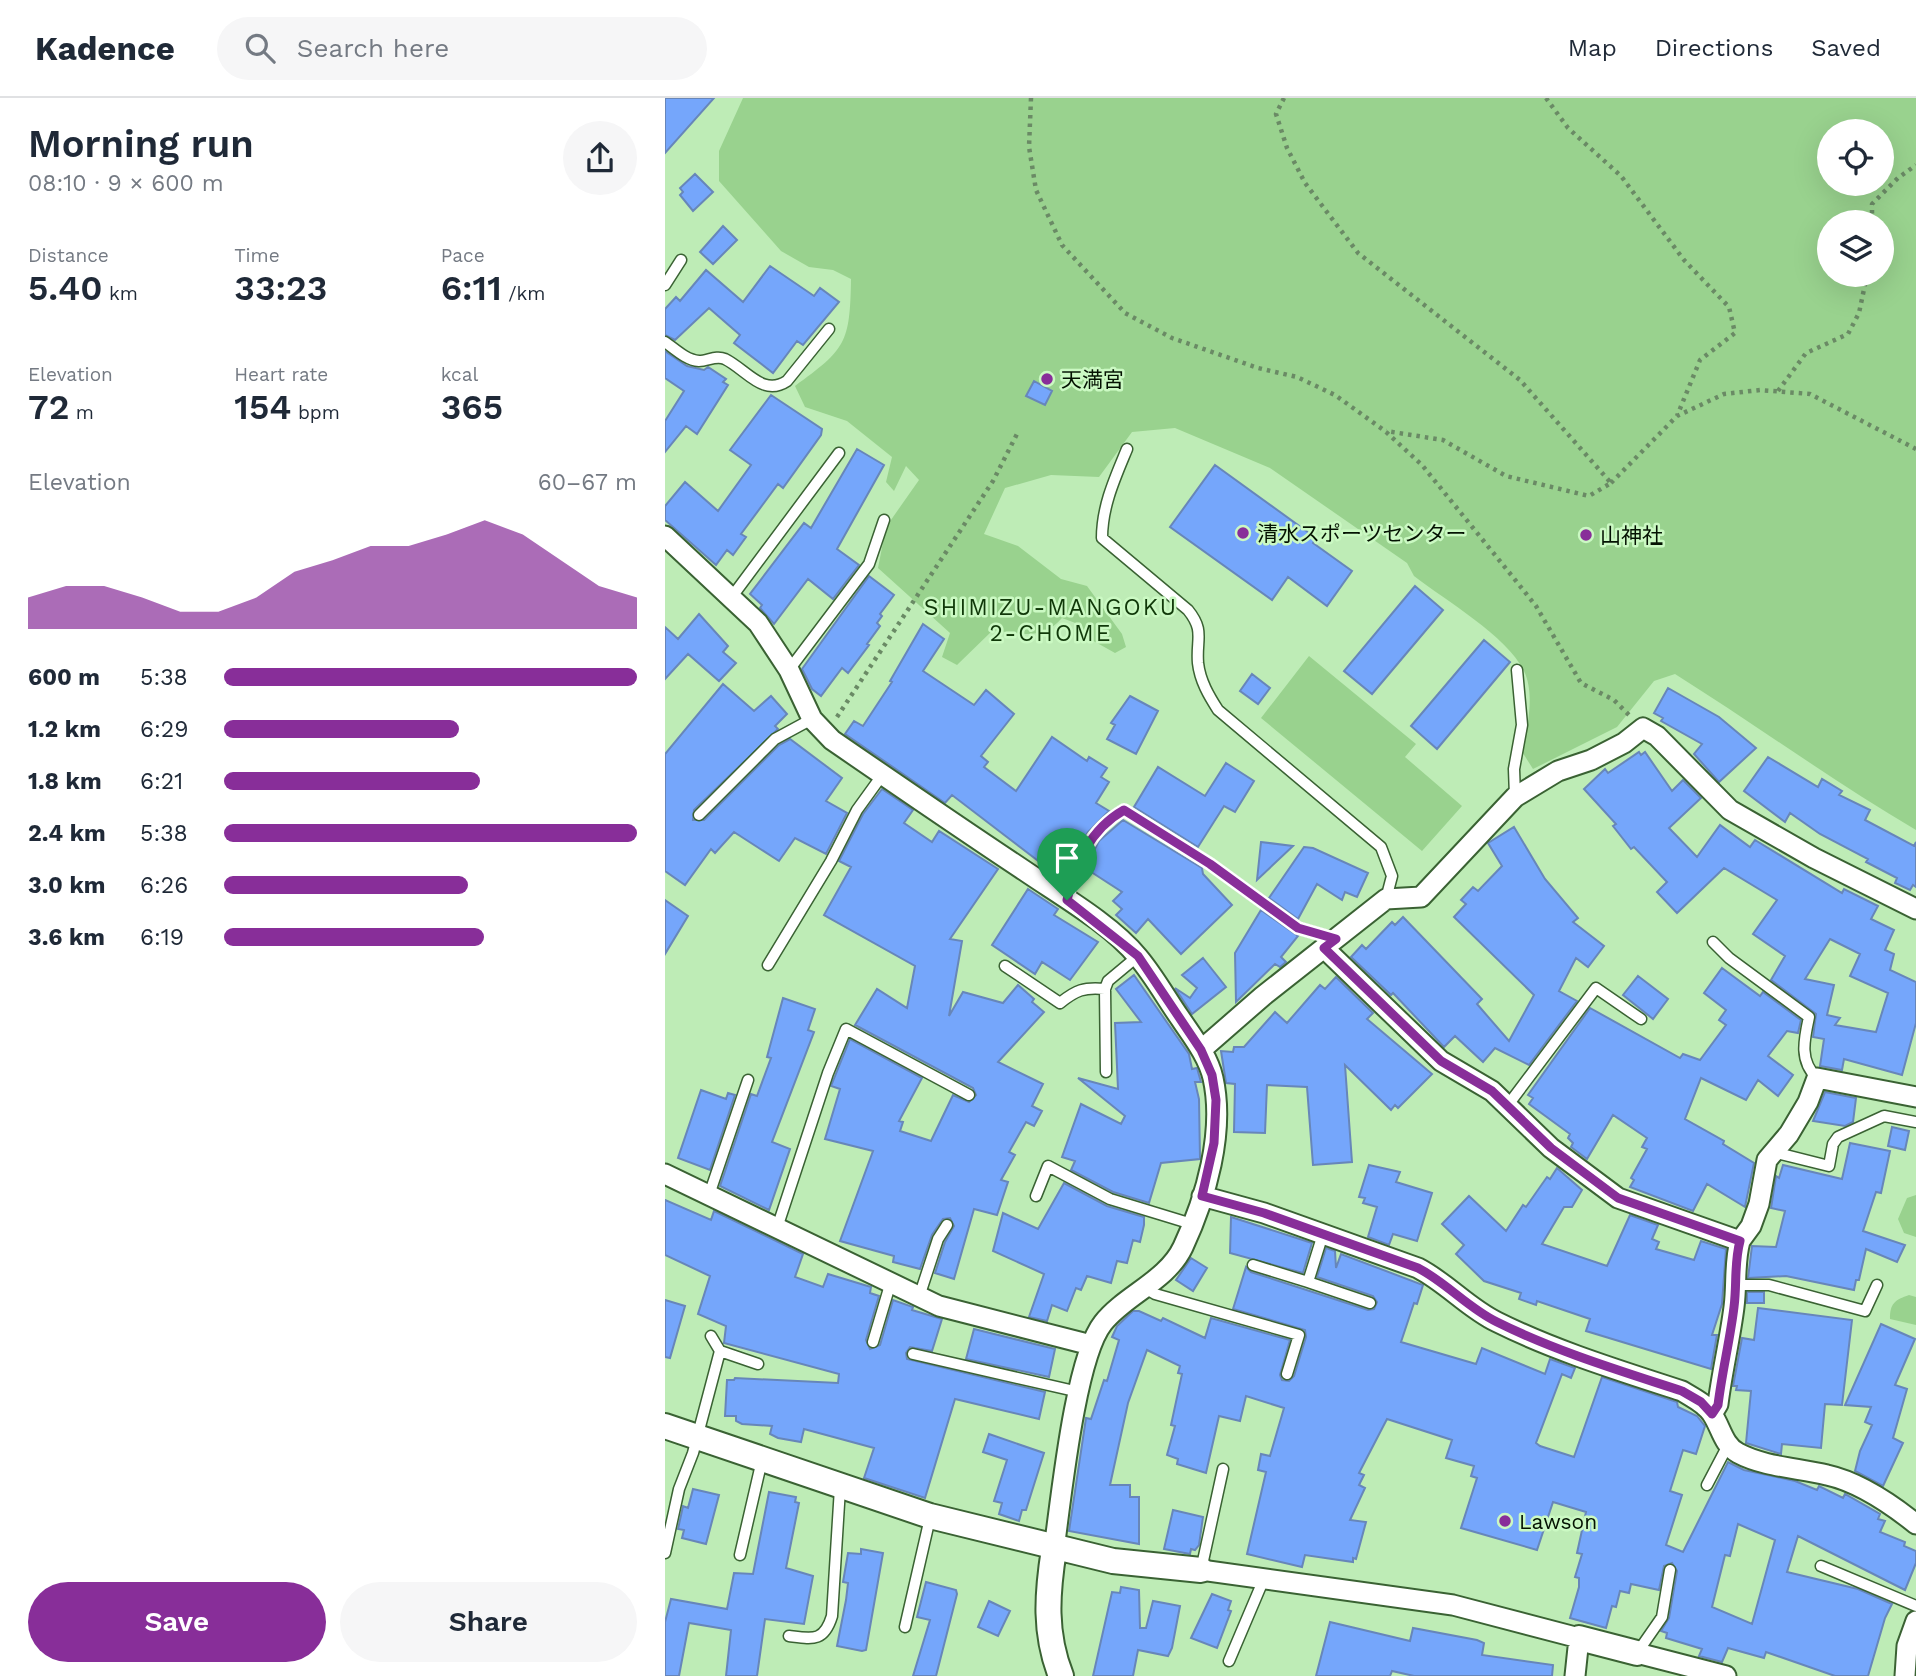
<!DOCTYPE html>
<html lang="en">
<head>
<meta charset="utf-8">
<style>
	:root { --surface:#fff; --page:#f6f6f7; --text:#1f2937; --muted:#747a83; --line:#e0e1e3; --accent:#882e99 }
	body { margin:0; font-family:"Work Sans","Noto Sans JP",sans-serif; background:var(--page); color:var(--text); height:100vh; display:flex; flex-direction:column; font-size:26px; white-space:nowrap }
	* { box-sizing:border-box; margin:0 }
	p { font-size:23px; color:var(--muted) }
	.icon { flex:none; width:38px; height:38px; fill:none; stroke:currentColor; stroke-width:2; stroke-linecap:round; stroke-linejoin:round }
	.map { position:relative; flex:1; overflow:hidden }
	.drawer { display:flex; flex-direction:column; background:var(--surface); width:665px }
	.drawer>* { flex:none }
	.fabs { position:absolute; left:1152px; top:21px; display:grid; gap:14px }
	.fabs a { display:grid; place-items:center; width:77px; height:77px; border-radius:50%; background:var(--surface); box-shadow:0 7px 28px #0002; font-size:35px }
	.pin { position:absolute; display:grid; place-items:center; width:60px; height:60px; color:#fff; margin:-72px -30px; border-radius:50% 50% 50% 0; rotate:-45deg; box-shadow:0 0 7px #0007 }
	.pin .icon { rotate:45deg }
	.round { display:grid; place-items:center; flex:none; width:74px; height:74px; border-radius:37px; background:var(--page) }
	.overview { display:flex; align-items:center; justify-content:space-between; height:119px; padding:0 28px }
	h1 { font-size:38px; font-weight:600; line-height:52px }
	.stats { display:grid; grid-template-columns:repeat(3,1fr); gap:10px; height:119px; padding:7px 28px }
	.stats div { display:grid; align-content:center }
	.stats b { font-size:35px; font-weight:600 }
	.stats small { font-size:19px; font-weight:400 }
	.stats p { font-size:19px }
	.chart { height:196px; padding:14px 28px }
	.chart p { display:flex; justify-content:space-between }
	.chart svg { width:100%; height:126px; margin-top:7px; fill:var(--accent); opacity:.7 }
	.button { display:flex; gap:14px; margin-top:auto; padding:14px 28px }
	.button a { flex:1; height:80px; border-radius:42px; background:var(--accent); color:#fff; font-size:28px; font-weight:600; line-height:80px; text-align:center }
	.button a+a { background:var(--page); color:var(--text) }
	ul { padding:0 28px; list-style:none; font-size:23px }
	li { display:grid; grid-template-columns:112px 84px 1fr; align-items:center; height:52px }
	li i { height:18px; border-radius:9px; background:var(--accent) }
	header { display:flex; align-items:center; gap:42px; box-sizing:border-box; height:98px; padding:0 35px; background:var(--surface); border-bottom:2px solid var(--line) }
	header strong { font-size:33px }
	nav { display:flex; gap:38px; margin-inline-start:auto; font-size:24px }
	.search { width:490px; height:63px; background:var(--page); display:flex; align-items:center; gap:18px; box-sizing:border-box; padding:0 24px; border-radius:38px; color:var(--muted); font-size:26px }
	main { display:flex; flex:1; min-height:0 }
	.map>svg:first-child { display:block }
	.green { fill:#99d28e; fill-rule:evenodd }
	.building { fill:#75a6fb; stroke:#6786b9; stroke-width:2; fill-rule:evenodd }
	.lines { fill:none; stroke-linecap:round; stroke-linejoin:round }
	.service-casing { stroke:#3a6233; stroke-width:13 }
	.minor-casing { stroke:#3a6233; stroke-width:23 }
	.tertiary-casing { stroke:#3a6233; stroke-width:28 }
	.path { stroke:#6a8a65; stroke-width:4.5; stroke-dasharray:3.5 5; stroke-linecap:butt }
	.service { stroke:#fff; stroke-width:10 }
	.minor { stroke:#fff; stroke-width:19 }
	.tertiary { stroke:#fff; stroke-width:24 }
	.route-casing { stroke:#fff; stroke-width:14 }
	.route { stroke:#882e99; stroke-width:9 }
	.poi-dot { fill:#882e99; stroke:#cbf9c3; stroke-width:2.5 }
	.labels { text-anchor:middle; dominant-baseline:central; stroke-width:5; stroke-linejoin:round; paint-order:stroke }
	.poi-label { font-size:21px; fill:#041202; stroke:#cbf9c3; text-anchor:start }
	.neighbourhood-label { font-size:23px; letter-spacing:2px; fill:#103809; stroke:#cbf9c3 }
</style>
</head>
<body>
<header>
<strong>Kadence</strong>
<div class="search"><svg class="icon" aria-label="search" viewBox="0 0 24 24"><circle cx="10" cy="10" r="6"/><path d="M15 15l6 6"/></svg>Search here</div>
<nav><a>Map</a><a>Directions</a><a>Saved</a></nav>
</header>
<main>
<section class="drawer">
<div class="overview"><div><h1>Morning run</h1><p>08:10 · 9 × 600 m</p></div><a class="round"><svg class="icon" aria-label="share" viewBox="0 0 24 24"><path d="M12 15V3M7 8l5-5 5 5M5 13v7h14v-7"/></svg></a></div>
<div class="stats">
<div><p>Distance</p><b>5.40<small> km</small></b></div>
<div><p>Time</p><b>33:23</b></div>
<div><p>Pace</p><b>6:11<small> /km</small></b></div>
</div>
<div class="stats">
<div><p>Elevation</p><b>72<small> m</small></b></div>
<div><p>Heart rate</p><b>154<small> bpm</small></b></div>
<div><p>kcal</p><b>365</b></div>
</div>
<div class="chart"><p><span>Elevation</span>60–67 m</p>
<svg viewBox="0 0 160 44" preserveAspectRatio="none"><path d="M0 44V33L10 29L20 29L30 33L40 38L50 38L60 33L70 24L80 20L90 15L100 15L110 11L120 6L130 11L140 20L150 29L160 33V44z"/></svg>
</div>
<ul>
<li><b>600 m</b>5:38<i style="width:100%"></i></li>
<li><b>1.2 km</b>6:29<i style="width:57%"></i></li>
<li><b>1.8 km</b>6:21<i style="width:62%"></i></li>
<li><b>2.4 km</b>5:38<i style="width:100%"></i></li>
<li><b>3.0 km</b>6:26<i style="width:59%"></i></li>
<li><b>3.6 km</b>6:19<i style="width:63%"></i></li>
</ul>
<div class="button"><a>Save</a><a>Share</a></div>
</section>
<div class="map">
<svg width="1251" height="1578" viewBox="0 0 1251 1578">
	<rect width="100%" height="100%" fill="#beecb6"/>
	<path class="green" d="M78,0H1251V732C1168,683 1091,627 1010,576L989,583L952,629L868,671L856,652C863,630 870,596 859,573C841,537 781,503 749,478L742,465L605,370L510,330L467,334L434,379L386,377L340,390L319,436L353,448L396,481L422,488L457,536L461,549L450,555L425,541L413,526L397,520C378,542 355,536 328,532L292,567L277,559L285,535L213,470L221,429L254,382L241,368L229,393L221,384L227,359L182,323L140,309L130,288C181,251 185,245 186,181L168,172L144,169L116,153L54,83V53ZM1164,33H1216V86H1164ZM1164,124H1216V177H1164Z
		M644,558L751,646L740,659L797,708L757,753L596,620Z
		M1251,1097V1139L1239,1135L1233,1121L1242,1100Z
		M1244,1197L1251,1199V1227L1225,1221C1225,1205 1230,1202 1244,1197Z"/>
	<path class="building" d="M0,0H49L0,55Z
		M30,76L48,94L28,113L15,97L18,94L15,90Z
		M58,128L72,142L48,166L35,154Z
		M105,168L149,198L155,190L174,204L138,247L132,243L108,275L69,245L75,237L44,210L10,242L0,237V211L11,199L15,203L41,172L78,204Z
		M0,253L22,268L39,272L43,269L61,281L58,284L63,287L32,336L21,328L0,354V323L19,293L0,280Z
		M369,283L387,293L380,307L361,298Z
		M106,297L157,331L156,337L118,390L113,386L76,436L81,439L68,457L62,452L51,467L0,422V408L20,384L53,413L86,367L65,352Z
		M192,351L219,367L172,451L194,467L168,501L143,481L109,526L95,510L97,507L85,496L139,425L146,430Z
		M550,367L651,440L648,445L687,473L662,508L623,479L607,502L505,429Z
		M204,478L229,497L215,516L217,518L212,525L215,528L202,546L204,547L183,575L177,570L156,598L147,591L137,571Z
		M750,488L778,512L707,596L679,573Z
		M34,516L63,548L58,554L71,565L54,583L23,556L0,581V529L13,541Z
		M258,526L279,541L258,573L309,607L321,592L349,616L316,658L323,664L319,669L351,693L387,639L422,663L424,659L442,670L436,679L444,684L431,705L444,713L423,734L407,762L404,761L393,778L287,697L280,705L180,636L189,623L198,628L227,584L225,583Z
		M819,542L845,564L772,651L746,628Z
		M587,576L605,590L593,606L575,593Z
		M58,586L89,613L106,598L122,616L110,628L113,631L29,712L28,722H39L114,647L125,641L177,680L161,703L182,715L161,756L130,740L114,763L69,734L50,755L46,751L20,787L0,773V656Z
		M1003,590L1054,619L1091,650L1054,684L1029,656L1037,646L996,623L998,620L989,615Z
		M465,598L493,613L471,656L442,641L450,627L446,625Z
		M974,654L976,657L980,654L1007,693L1018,682L1036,700L1004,730L1032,759L1055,727L1085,749L1090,742L1177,795L1179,791L1213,808L1206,821L1229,832L1220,852L1229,856L1225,872L1251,884V925L1237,977L1179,961L1177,972L1155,968L1159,941L1148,939L1151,916L1106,882L1120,858L1088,836L1112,802L1059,770L1012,815L992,794L1002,784L969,749L966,751L948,728L951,726L919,691L940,671L943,675ZM1165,841L1195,856L1185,878L1223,895L1211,934L1170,927L1175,920L1162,917L1169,887L1140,881Z
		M1103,659L1153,689L1157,681L1177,693L1174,697L1205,712L1200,722L1249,748L1251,744V789L1248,787L1245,792L1230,785L1232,780L1201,764L1203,761L1155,736L1125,715L1120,724L1079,693Z
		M561,665L589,683L570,714L559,708L533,749L469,709L493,669L540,698Z
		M217,691L248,712L239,725L267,744L274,733L333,771L285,841L297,843L284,918L298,894L338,905L353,887L369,901L367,904L379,914L333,964L378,986L367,1008L377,1013L369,1028L361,1024L344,1054L350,1057L336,1082L343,1084L332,1117L309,1111L289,1181L270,1175L280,1144L289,1128L285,1120L278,1121L267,1137L255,1171L228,1164L229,1158L175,1143L208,1053L160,1041L175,991L166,988L185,941L257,980L234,1023L238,1024L235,1033L266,1043L288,997L304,1004L311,997L308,990L190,927L212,891L242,910L250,868L159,817L186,769L174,763L198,716Z
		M458,722L537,770L538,776L567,807L516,856L483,821L471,835L451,817L457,811L448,803L457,794L420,770L434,743Z
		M849,729L880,781L913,820L908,824L939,848L923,869L911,860L894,893L912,903L864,967L830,950L818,964L790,938L779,949L728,895L726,897L686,859L697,847L701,851L727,824L730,827L738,819L817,901L812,906L844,943L869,897L789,819L801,806L796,802L808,789L813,793L837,768L823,745Z
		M596,744L628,748L592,782Z
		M639,749L648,750L703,775L692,799L680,794L677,802L652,786L633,821L604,800Z
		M363,791L393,811L389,817L433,844L405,882L377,864L370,876L327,847Z
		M0,802L23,818L0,856Z
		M596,812L633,838L616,859L621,864L615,869L610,866L571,904L570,855Z
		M538,860L561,889L527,916L510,890L525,900L532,890L517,877Z
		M1057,870L1095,898L1098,894L1136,922L1133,935L1122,933L1103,958L1128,977L1113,998L1093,982L1081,1002L1036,980L1020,1021L1059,1043L1058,1046L1089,1065L1080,1109L1042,1086L1028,1113L965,1089L969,1082L966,1080L982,1051L977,1049L982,1040L948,1017L922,1061L906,1049L908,1045L903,1040L905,1036L864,1006L868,1000L863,997L925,910L1015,960L1018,956L1035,962L1061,927L1054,922L1061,912L1039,895Z
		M469,877L524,956L527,971L532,970L536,984H530L534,1001L535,1061L496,1065L484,1105L448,1094L406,1072L410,1063L397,1059L416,1006L456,1026L460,1018L413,980L453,991L450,925L476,924L451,891Z
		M973,878L1003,901L988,921L958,897Z
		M671,879L708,915L702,921L767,976L733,1010L730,1007L726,1012L680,967L687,1064L648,1067L642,989L602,987L600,1035L569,1034L570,986L561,985L556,953L568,954L569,949H579L610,914L622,925L655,887L660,891Z
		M118,900L150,911L143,932L149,934L107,1044L125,1051L104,1112L55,1088L86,996L92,998L106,960L102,959Z
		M36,992L61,1001L63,995L70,997L45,1072L13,1060Z
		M1160,994L1191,1000L1188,1024L1180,1028L1148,1023Z
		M1227,1029L1244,1033L1240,1052L1223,1048Z
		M1185,1045L1225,1053L1216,1095L1211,1094L1198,1133L1240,1147L1232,1164L1201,1151L1194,1182H1191L1189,1192L1121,1178L1083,1180L1087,1148L1111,1149L1120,1113L1106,1110L1111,1078L1114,1080L1118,1067L1177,1081Z
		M704,1067L735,1074L731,1084L767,1095L752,1143L728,1136L724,1147L703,1139L712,1109L698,1105L700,1100L694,1099Z
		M892,1070L917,1092L907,1109H899L877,1146L942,1168L965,1117L993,1127L987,1141L994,1144L991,1151L1029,1162L1036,1143L1061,1151L1057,1206L1047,1237H1052L1046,1271L921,1233L925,1221L872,1203L871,1207L854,1201L856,1195L819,1183L791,1156L799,1147L777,1126L804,1098L841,1133L858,1107L861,1109L882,1079L885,1081Z
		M399,1085L442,1108L479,1119V1127L475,1144L468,1142L462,1165L452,1163L446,1185L422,1178L416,1192L411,1190L402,1213L387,1207L382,1223L364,1219L379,1176L328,1153L338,1115L373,1131Z
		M0,1102L46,1122L49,1113L138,1156L130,1179L158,1189L163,1176L206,1189L205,1195L214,1198L201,1242L205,1251L215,1247L228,1202L248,1209L247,1212L277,1221L267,1253L245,1249L241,1255L242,1261L380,1294L374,1321L290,1301L260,1400L199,1380L209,1350L139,1331L136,1344L113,1340L105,1336L107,1328L77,1326L71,1323V1318H60L62,1282H69L70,1280L173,1285L174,1276L59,1245L61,1228L33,1216L45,1178L0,1157Z
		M566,1119L647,1145L638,1175L565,1155Z
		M661,1150L670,1153L671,1170L676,1156L758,1187L752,1206L749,1205L736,1244L811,1266L817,1250L880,1276L885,1261L910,1270L906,1280L897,1276L871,1345L875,1348L909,1359L937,1279L1012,1304L1013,1309L1032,1318L1040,1328L1031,1356L1018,1352L1005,1393L1017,1397L1001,1447L1018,1454L1063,1364L1079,1372L1130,1383L1152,1392L1154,1388L1178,1400L1180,1396L1215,1416L1213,1421L1220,1423L1215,1434L1240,1444L1239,1448L1251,1453V1465L1240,1492L1133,1438L1122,1474L1193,1491L1227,1506L1220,1520L1203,1578H1170L1101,1554L1099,1560L1063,1550L1057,1564L1034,1558L1037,1551L1001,1540L1002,1535L996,1533L1004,1520L1012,1473L1007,1465L999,1468L994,1492L966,1486L964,1495L955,1493L951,1509L947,1508L941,1530L905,1520L914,1489V1480L910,1479L917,1456L912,1455L921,1414L888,1404L872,1452L796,1430L812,1380L806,1378L809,1368L781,1360L787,1342L722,1321L694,1375L699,1377L694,1387L700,1390L685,1422L701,1424L691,1461L688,1460V1464L640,1457L637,1469L582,1456L601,1374L593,1372L596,1356L605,1358L619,1310L581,1298L575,1323L554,1318L541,1375L512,1366L513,1361L502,1357L510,1328L506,1327L517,1276L513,1275L515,1268L482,1252L463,1305L445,1387H465V1399H474V1446L404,1433L421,1320L426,1321L439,1282L442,1283L454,1242L447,1239L452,1228L468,1213H474L496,1223L498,1220L540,1240L546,1220L625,1242L615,1277L617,1282L624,1283L629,1278L641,1239L640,1232L568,1211L581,1169L586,1174L703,1212L709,1211L712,1204L708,1198L652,1179ZM1073,1426L1110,1442L1087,1526L1047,1509L1060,1457L1065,1458Z
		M526,1160L542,1170L528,1193L511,1182Z
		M1082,1194H1099V1205H1082Z
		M0,1202L20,1208L5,1260L0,1259Z
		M1093,1210L1187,1222L1177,1307L1160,1306L1156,1350L1117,1346L1116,1356L1081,1345L1086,1293L1071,1292L1072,1288H1068L1077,1240L1089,1242Z
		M1216,1226L1250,1241L1230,1287L1242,1291L1228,1340L1238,1345L1218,1388L1190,1373L1195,1353L1207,1327L1200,1324L1206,1309L1180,1307Z
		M309,1231L390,1251L384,1279L301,1261Z
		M324,1336L379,1355L361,1412H357L354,1423L334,1416L337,1405L329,1403L342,1362L318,1354Z
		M28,1391L54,1397L41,1446L17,1440L19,1432L13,1431L18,1408L23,1410Z
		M104,1394L131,1399L130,1404L134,1405L121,1470L148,1478L139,1526L100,1521L92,1578H61L66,1532L24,1525L14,1578H0V1524L6,1501L62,1511L69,1475L88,1476Z
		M508,1412L538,1419L534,1447L530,1452L526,1451L525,1456L499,1451Z
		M196,1451L218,1455L201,1552L197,1553L172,1548L181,1502L183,1485L178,1484L183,1455L196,1456Z
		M261,1484L291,1492L292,1496L271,1578H248L265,1522L252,1519Z
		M456,1489L474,1492L475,1530H481L488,1503L515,1508L507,1550L503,1558L473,1552L468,1578H428L447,1494L455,1495Z
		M547,1496L566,1503L563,1512L566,1513L552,1550L526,1540Z
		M324,1503L345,1513L333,1538L313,1529Z
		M665,1524L745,1543L748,1530L812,1542L819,1545L817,1557L888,1567L887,1578H749L727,1573L725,1578H651Z"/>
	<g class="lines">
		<g class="service-casing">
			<path id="service" d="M0,187L16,162
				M0,244C10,251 21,262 34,263C43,263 51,257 60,261C82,272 98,299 122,283L164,231
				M462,351C450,380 437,408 437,440L523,512C540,533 531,541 533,565C535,583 544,598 553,612L716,749L727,778L721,801
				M66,500L174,355
				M124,572L204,466L219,422
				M850,698L849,671L857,627L852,572
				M34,717L110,641L147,621
				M403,801C411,764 425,731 459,712L545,766L633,830L671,841
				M1048,844L1064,860L1144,919C1139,942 1134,963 1152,980
				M103,867L166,763L192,712L218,676
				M340,868L395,905C411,892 419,889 440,891
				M441,974L440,891L443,883L473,858
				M843,1007L931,890L976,921
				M1108,1054L1164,1068L1168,1046L1173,1039L1219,1018L1251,1024
				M44,1097L83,982
				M371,1098L383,1068L445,1101L527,1126
				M112,1130L163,975L181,931L304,997
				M588,1167L643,1184L658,1136
				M643,1184L705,1205
				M1070,1187H1104L1200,1213L1212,1187
				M480,1190L490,1196L634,1237L622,1276
				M254,1199L273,1141L282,1127
				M46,1238L55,1253
				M208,1244L225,1187
				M248,1256L414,1294
				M1042,1387L1063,1347
				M0,1455L14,1391L28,1355L55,1253L93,1266
				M75,1457L97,1362
				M1156,1468L1251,1508
				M536,1472L558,1371
				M240,1529L265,1420
				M124,1538C148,1541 159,1544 167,1518L175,1390
				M972,1555L997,1519L1005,1472
				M564,1563L598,1483"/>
		</g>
		<g class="minor-casing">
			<path id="minor" d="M0,438L93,525L124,572L147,621L167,642C231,686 295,730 360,773C395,797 446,826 473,859C489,878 501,900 515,920C527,938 543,958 548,980C560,1034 541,1100 518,1149C502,1183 460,1197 438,1225C410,1260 396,1402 389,1451
				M659,850L776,963L827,993L886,1050L953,1100L1075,1143C1069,1165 1072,1186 1069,1209C1065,1241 1057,1274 1053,1306L1047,1316
				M536,952L598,898L721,801L756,799L850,699L893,673L926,662L959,645L978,630L992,638L1065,712L1149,760L1251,811
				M0,1076L274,1208L426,1247
				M537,1098L599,1115L753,1170C782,1185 803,1210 832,1224C890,1253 956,1273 1017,1293C1028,1300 1040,1305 1047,1316C1056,1329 1058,1347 1073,1355C1099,1369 1134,1370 1162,1377C1194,1384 1226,1406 1251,1426
				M1075,1143L1086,1128L1094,1106L1102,1062L1124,1036L1143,1004L1152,980L1251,999
				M536,1472L788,1507L914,1540L910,1578
				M972,1555L1061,1578
				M1240,1578L1242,1548L1251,1523"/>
		</g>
		<g class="tertiary-casing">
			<path id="tertiary" d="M0,1328L265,1418L448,1463L536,1472
				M389,1451C382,1496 379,1535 396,1578
				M914,1540L972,1555"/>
		</g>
		<path class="path" d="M366,0L364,49L371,92L397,147L460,215L507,240L593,270L632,279L670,297L720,333L757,367L847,478L871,508L916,585L949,602L964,617
			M619,0L611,16L622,50L640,85L693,155L855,282L946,385L924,398L841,378L778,342L721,333
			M881,0L903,30L956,78L1019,162L1064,209L1070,235L1035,262L1012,318
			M1207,124V106L1233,80L1251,67
			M1113,293L1141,255L1183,236L1194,215L1202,177
			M946,385L1012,318L1059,296L1095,292L1145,296L1251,351
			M172,619L328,383L352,336"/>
		<use href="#service" class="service"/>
		<use href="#minor" class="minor"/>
		<use href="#tertiary" class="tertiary"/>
	</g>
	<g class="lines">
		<g class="route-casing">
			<path id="route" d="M459,712L545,766L633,830L671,841L659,850L776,963L827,993L886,1050L953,1100L1075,1143C1069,1165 1072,1186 1069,1209C1065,1242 1057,1274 1053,1307L1047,1316L1036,1304L1017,1293C956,1273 890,1253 832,1224C803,1210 782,1185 753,1170L599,1115L537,1098L549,1045L551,1002L547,977L536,952L473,858L402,802C411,765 424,732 459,712Z"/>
		</g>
		<use href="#route" class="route"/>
	</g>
	<g class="poi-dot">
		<circle cx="382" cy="281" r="7"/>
		<circle cx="578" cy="435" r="7"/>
		<circle cx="921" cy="437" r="7"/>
		<circle cx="840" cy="1423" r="7"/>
	</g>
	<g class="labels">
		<g class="poi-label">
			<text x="396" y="281">天満宮</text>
			<text x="592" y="435">清水スポーツセンター</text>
			<text x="935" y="437">山神社</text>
			<text x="854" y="1423">Lawson</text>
		</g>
		<g class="neighbourhood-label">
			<text x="386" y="509">SHIMIZU-MANGOKU<tspan x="386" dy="26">2-CHOME</tspan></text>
		</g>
	</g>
</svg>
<div class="fabs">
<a><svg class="icon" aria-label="locate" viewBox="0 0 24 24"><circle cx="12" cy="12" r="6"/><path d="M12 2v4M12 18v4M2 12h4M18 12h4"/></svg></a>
<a><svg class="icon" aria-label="layers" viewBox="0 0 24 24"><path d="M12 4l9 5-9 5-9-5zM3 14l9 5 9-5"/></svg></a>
</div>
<div class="pin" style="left:402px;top:802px;background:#1e9e55"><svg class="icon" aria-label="arrive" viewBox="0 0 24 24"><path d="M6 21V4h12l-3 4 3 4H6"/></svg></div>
</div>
</main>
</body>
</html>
